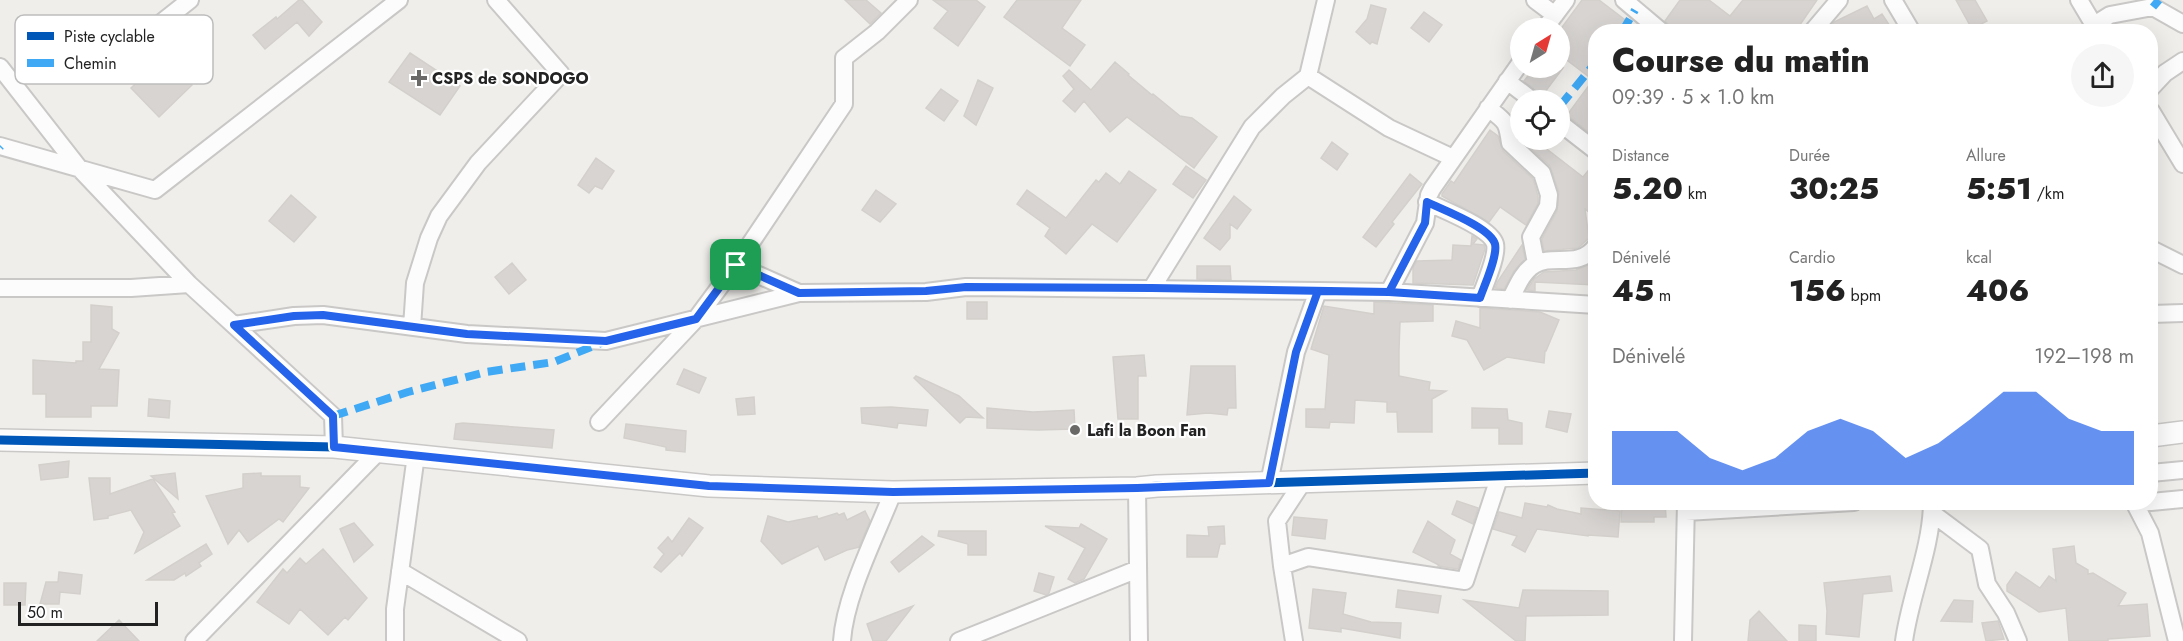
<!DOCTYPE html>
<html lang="fr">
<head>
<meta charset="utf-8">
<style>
	:root { --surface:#fff; --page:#f6f6f6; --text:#222; --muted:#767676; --accent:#2563eb }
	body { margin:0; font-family:Jost,sans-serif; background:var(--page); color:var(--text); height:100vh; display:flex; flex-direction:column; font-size:22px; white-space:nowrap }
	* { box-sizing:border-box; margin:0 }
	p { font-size:20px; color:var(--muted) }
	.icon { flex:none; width:33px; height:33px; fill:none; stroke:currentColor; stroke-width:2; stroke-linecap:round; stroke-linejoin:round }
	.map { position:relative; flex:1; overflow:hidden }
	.sheet { position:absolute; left:1588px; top:24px; width:570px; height:486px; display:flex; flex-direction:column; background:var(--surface); border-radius:24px; box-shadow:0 6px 24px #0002 }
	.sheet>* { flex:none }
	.needle { width:39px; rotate:37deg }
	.buttons { position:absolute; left:1510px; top:18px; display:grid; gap:12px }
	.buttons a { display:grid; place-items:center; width:60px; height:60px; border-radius:50%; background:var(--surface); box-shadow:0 6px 24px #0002; font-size:30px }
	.scale { position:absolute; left:18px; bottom:15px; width:140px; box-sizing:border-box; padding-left:6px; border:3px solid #222; border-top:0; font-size:16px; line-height:21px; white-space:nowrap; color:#222; -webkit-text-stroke:4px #fff; paint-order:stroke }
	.pin { position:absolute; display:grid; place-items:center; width:51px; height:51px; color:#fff; margin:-26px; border-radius:12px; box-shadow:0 3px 9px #0006 }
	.round { display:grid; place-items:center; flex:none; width:63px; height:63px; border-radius:32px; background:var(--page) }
	.overview { display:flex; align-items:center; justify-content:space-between; height:102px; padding:0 24px }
	h1 { font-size:33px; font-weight:800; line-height:45px }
	.figures { display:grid; grid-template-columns:repeat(3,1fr); gap:9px; height:102px; padding:6px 24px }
	.figures div { display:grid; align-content:center }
	.figures b { font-size:30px; font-weight:800 }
	.figures small { font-size:16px; font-weight:400 }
	.figures p { font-size:16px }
	.chart { height:168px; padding:12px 24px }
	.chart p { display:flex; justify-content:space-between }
	.chart svg { width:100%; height:108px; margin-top:6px; fill:var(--accent); opacity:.7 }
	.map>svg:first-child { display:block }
	.building { fill:#d7d4d2; stroke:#d3d0cc; stroke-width:1.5 }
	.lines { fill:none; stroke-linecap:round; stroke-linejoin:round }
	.minor-casing { stroke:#c9c8c7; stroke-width:20 }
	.tertiary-casing { stroke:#c9c8c7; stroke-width:24 }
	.minor { stroke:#fdfcfc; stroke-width:16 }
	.tertiary { stroke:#fdfcfc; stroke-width:21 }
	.quiet { stroke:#3fa9f5; stroke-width:8; stroke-dasharray:15 8; stroke-linecap:butt }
	.cycleway-casing { stroke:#fff; stroke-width:13 }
	.cycleway { stroke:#0057b8; stroke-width:9 }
	.route-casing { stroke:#fff; stroke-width:12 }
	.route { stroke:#2563eb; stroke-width:8 }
	.poi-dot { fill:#6a6968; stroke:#fff; stroke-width:2 }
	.labels { text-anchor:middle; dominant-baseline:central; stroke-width:4.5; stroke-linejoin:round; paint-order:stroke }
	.poi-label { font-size:16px; font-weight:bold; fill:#222; stroke:#fff; text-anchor:start }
	.key { fill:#fff; stroke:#bdbdbd; stroke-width:1.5 }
	.key-label { font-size:16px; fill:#222 }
</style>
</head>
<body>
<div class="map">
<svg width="2183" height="641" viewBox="0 0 2183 641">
	<rect width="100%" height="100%" fill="#f0eeeb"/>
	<path class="building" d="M299,0H302L322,22L309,36L297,22L265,49L253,35L276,17L277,19Z
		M845,0H866L881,13L870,24Z
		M933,0H976L985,7L958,46L934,28L948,11Z
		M1017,0H1081L1062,28L1085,45L1070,66L1004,17Z
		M1582,0H1599L1641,32H1596V138L1567,115L1593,80L1560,55V30Z
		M1680,0H1709L1730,16L1743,0H1817L1795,32H1672V28L1665,21Z
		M1956,0H1975L1987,21L1972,29Z
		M1371,5L1386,9L1377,44L1372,42L1370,44L1356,32L1367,19Z
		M1867,6L1874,19L1882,14L1890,26L1883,32H1826L1834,22Z
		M1424,12L1442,25L1429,42L1411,28Z
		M410,53L460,86L440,115L389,82Z
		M165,56L192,85L159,117L131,88Z
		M1115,62L1129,74L1128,75L1152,95L1153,94L1180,116L1192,118L1217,137L1194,168L1127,117L1110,132L1084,101L1075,112L1063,101L1074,89L1063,76L1069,70L1091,90Z
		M1534,68H1563L1542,96L1524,81Z
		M978,80L993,88L976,125L964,116Z
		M941,89L958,101L944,121L926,108Z
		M1490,130L1498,136L1503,151L1533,179L1538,196V203L1526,225L1500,207L1489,222L1442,196V194L1451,181L1454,183Z
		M1522,140H1535L1583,177L1596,161V218L1585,209L1589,238L1578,248L1544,251L1542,239L1557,211L1559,192L1550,166Z
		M1332,142L1348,154L1337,170L1321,158Z
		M596,158L614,171L602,189L595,186L589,193L578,185Z
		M1186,166L1206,180L1193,198L1173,184Z
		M1129,171L1156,190L1117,242L1092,224L1066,254L1045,236L1050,228L1017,204L1027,190L1066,218L1096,180L1099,182L1106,173L1120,184Z
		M1410,174L1422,184L1392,222L1394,224L1376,247L1363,237Z
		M876,190L896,204L880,222L862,210Z
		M291,195L316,217L294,242L269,221Z
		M1234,196L1251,210L1237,229L1230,224V238L1220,250L1204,238Z
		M1472,236L1477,239L1473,244L1484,245L1485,249L1473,285L1413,283V268L1417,261L1452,260L1453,245L1471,246Z
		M1522,245L1525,259L1514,271L1504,289L1495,288L1498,281Z
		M1595,262V285L1535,282V291L1527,290L1534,279L1544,272L1576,270Z
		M512,263L526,280L509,294L495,277Z
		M1197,266H1230L1231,280L1197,279Z
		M967,302H987V319H967Z
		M1374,302L1433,305V321L1400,322L1399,350V376L1430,382L1429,390L1446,391L1432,399V432H1398L1397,412H1387V402L1355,400L1354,423L1330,422L1329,428L1306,427V409H1325L1329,355L1311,349L1324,306L1374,314Z
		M91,305L112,307V329L119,333L99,369L119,370L117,406H91V417H46V394H33V360L76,363V361H83V342H91Z
		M1480,308L1540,312L1559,320L1546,351H1545L1544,363L1507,357L1484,370L1467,340L1452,336L1456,321L1480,328Z
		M1144,355L1146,376H1138V419H1118L1113,357Z
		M1191,366H1235L1236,408H1228L1227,415L1208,413L1187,415Z
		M684,369L706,378L699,393L677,384Z
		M916,376L959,396L983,418L966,417L960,423L914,378Z
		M754,397L755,414L738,415L736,399Z
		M149,399L170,401L169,418L148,416Z
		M891,407L928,410L926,426L898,423L897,428L862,423L861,408Z
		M987,408L1033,412L1074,410L1075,429L1038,430L987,428Z
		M1472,408L1507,409L1508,420L1522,423V444H1499V428H1472Z
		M1549,411L1571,414L1567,432L1546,427Z
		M463,423L554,430L552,448L454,439L456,424Z
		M626,424L686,431L685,452L666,450V447L624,438Z
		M69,461L68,477L41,480L39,465Z
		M175,473L178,499L151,476Z
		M261,473V476H300V487L309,488L283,522L279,519L248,542L239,530L228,544L206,496L243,488V474Z
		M89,478H110V494L153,479L175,512L172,513L180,526L135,553L144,532L131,510L108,516V518L94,520Z
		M1457,501L1478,508L1473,524L1452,514Z
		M1622,502H1665L1666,517H1654V522H1621Z
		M1525,503L1547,507L1548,505L1557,509L1581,514V508L1620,511L1618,537L1588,535V536L1537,529L1525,552L1512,545L1517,536L1493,529L1499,512L1522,518Z
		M865,511L870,521L859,547L847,550L825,560L818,546L782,564L761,541L768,516L788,522L817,516L818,519L837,513L839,515L844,513L847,520Z
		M1294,517L1327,520L1325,539L1292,535Z
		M689,518L703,528L682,556L680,553L661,572L654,567L664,554L658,548L668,537L672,542Z
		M1428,521L1455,540L1450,554L1461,560L1458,569L1438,566L1439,565L1413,552Z
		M354,523L373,545L354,562L340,529Z
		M1081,524L1107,539L1084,579L1075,583L1068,579L1085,548L1045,526L1079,528Z
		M1224,526L1225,544H1220L1217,557H1187V535L1209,536L1208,527Z
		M939,531H986V555H968V544L938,536Z
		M922,536L934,545L899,572L891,562Z
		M206,544L212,554L199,563L201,566L186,576L185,573L174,580H147Z
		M2074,546L2076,563L2088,570V574L2093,573L2126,593L2118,606L2147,604L2150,636L2108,639V641H2069L2066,608L2039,612L2007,591V585L2016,572L2040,588L2049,576L2056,581L2053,549Z
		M323,549L367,598L348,620L345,617L328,635L300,609L289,624L257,602L283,569L287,573L300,558L306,564Z
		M59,572L82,575L80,594L60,592L59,604H40L46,582H58Z
		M1039,573L1054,577L1049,593L1046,595L1034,591Z
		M1890,576L1892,591L1863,594L1859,637L1826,634L1827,611L1824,583Z
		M4,583H26L25,605H4Z
		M1313,589L1346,593L1343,614L1371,622L1401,623L1400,638L1341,628V632L1309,628Z
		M1398,590L1441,596L1438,613L1396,607Z
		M1523,590L1608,591V615L1526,616L1525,641H1516L1464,600L1519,608Z
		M1954,600L1973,601L1972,622L1941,621Z
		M913,606L886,641H873L867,624Z
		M1759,611L1787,641H1748L1750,620Z
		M119,620L139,641H97Z
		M1998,621L2004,639L1986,641L1982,623Z
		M1799,625L1816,626V641H1799Z"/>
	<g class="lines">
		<g class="minor-casing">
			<path id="minor" d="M1535,0L1555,15
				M1624,0L1662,32
				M1893,0L1912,32
				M2079,0L2098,32
				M2094,25L2110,15L2153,7L2183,24
				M157,26L190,0
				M1545,28L1566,0
				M1812,32L1839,0
				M0,67L79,168L189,284L333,416L334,447
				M1308,76L1389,128L1453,158
				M1507,81L1532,100
				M2151,88L2165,73L2183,61
				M1488,108C1506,122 1507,121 1510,143L1542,173L1549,195L1548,206L1531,237L1536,263
				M2151,111L2183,164
				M1560,123L1596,151
				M0,146L155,190L399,0
				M1427,202C1443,210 1490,227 1495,244C1498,256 1484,286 1480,298
				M2151,249L2183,265
				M736,265L799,293L926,292L966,287L1318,291
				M0,288H131L189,284
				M1152,288L1252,127L1283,96L1308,76L1326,0
				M1389,292L1596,305
				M1510,300C1516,289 1522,272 1534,265C1553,253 1578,270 1596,246
				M2151,314L2183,313
				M234,325L294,316L323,315L467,334L606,341L799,293
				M412,327L415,283L429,238L439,216L478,163L561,74L496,0
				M599,422L696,319L736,265L844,104V58L877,32L909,0
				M2151,473L2183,470
				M1269,483L1296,352L1318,291L1389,292L1425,223L1429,195L1432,189L1521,62
				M1137,488L1139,641
				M2148,502L2135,504L2150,533L2177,641
				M2151,502L2183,499
				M1686,512L1854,502
				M1932,513L1980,549L1987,584L2006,613L2018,641
				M1282,566L1308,557L1465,581L1500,475
				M400,571L518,641
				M194,641L378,452
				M395,641V609L416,455
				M842,641C845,595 876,536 893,492
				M959,641L1138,569
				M1294,641L1282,566L1277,521L1302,483
				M1683,641L1686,502
				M1904,641C1910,596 1931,550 1932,504"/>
		</g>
		<g class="tertiary-casing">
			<path id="tertiary" d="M2151,436L2183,432
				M0,440L334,447L709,486L893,492L1137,488L1157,486L1596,473"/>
		</g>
		<use href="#minor" class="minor"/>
		<use href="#tertiary" class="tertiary"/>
		<path class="quiet" d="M2153,7L2159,0
			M1622,32L1635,10
			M1560,106L1596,62
			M0,147L1,146
			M333,416L408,392L486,372L554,362L606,341"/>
		<g class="cycleway-casing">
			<path id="cycleway" d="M736,265L799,293L926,292L966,287L1318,291
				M0,440L334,447L709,486L893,492L1137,488L1157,486L1596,473"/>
		</g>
		<use href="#cycleway" class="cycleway"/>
	</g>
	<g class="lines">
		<g class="route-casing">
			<path id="route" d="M736,265L696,319L606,341L467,334L323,315L294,316L234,325L333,416L334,447L709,486L893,492L1137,488L1269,483L1296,352L1318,291L1389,292L1425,223L1427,202C1443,210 1490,227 1495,244C1498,256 1484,286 1480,298L1389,292L1152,288L966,287L926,291L799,293L736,265"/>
		</g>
		<use href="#route" class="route"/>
	</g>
	<g class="poi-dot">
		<path d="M416 69h6v6h6v6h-6v6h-6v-6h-6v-6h6z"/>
		<circle cx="1075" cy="430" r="6"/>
	</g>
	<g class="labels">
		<g class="poi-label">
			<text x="432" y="78">CSPS de SONDOGO</text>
			<text x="1087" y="430">Lafi la Boon Fan</text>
		</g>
	</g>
	<rect x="15" y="15" width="198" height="69" rx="9" class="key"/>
	<rect x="27" y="32" width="27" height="8" fill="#0057b8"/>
	<rect x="27" y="59" width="27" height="8" fill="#3fa9f5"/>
	<g class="key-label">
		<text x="64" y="42">Piste cyclable</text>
		<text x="64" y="69">Chemin</text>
	</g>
</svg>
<div class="buttons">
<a><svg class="needle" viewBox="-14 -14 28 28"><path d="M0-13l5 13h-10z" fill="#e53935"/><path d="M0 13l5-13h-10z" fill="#767676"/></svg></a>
<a><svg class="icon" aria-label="locate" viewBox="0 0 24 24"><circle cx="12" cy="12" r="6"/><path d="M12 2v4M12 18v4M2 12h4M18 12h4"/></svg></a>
</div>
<div class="scale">50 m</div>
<div class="pin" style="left:736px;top:265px;background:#1e9e55"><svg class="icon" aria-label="arrive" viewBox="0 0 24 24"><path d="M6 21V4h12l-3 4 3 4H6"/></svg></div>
<section class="sheet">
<div class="overview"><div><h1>Course du matin</h1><p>09:39 · 5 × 1.0 km</p></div><a class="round"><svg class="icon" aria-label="share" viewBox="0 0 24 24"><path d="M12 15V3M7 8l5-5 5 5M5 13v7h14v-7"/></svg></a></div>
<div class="figures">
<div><p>Distance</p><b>5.20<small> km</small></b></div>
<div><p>Durée</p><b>30:25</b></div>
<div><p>Allure</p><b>5:51<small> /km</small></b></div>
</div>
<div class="figures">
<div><p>Dénivelé</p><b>45<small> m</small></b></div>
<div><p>Cardio</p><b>156<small> bpm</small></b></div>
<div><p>kcal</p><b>406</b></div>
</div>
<div class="chart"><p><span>Dénivelé</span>192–198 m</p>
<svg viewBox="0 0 160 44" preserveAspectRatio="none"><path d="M0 44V22L10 22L20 22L30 33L40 38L50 33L60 22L70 17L80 22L90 33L100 27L110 17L120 6L130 6L140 17L150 22L160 22V44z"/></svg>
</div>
</section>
</div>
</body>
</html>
